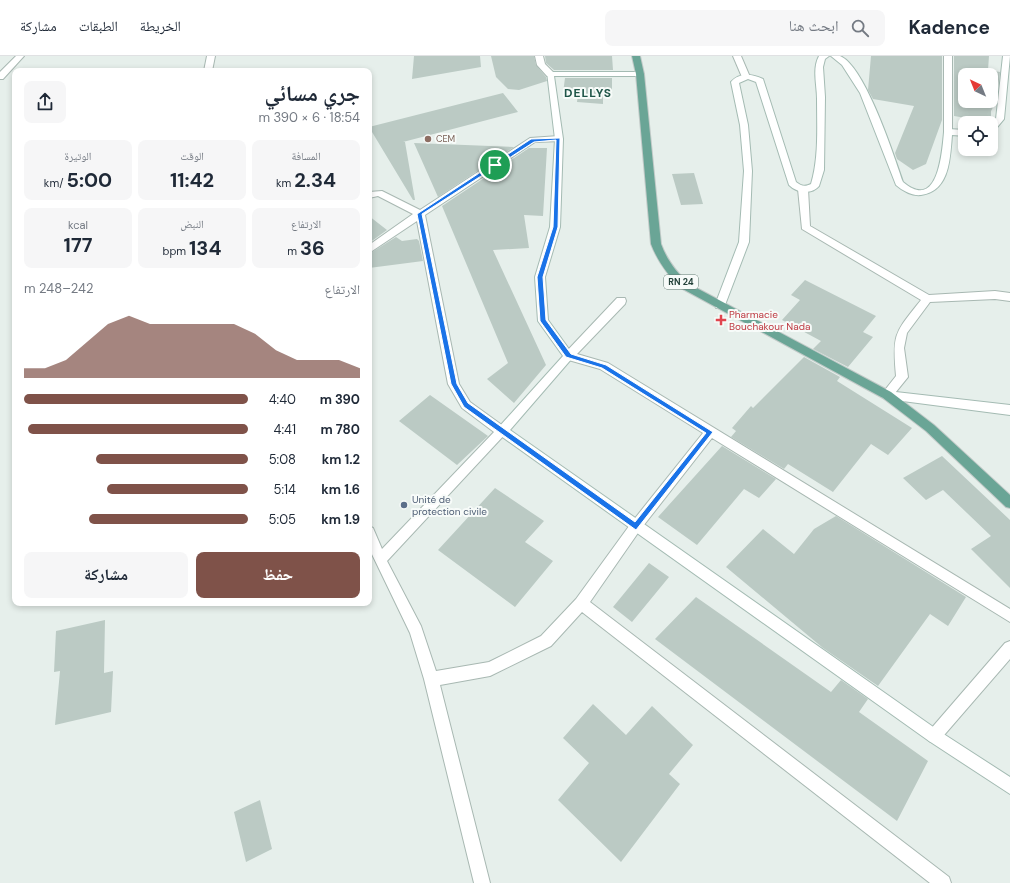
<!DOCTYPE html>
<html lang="ar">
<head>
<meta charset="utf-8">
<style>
	:root { --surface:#fff; --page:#f6f6f7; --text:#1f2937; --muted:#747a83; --line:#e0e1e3; --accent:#7f5249 }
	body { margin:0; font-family:"DM Sans","Noto Naskh Arabic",sans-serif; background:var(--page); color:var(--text); direction:rtl; height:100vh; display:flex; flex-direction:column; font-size:15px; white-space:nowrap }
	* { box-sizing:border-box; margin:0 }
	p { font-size:13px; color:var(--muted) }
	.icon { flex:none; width:22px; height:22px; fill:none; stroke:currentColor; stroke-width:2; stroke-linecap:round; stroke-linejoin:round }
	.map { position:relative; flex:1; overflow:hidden; direction:ltr }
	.panel { position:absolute; left:12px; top:12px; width:360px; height:538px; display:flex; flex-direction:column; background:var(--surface); border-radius:8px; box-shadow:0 2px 6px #0003; direction:rtl }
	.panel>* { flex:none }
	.needle { width:26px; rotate:317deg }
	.tools { position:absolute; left:958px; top:12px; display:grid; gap:8px }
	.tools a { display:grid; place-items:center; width:40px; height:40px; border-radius:8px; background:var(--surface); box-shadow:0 2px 6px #0003; font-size:20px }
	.pin { position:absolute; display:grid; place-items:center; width:34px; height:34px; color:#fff; margin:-17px; border:2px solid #fff; border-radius:50%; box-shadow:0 1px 4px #0007 }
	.round { display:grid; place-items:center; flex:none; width:42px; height:42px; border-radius:8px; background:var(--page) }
	.head { display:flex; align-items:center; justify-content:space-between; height:68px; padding:0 12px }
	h1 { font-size:22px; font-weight:700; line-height:30px }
	.figures { display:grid; grid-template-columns:repeat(3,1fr); gap:6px; height:68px; padding:4px 12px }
	.figures div { display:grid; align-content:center; border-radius:8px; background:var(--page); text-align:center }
	.figures b { font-size:20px; font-weight:700 }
	.figures small { font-size:11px; font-weight:400 }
	.figures p { font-size:11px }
	.chart { height:112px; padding:8px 12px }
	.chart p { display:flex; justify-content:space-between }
	.chart svg { width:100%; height:72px; margin-top:4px; fill:var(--accent); opacity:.7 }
	.button { display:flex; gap:8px; margin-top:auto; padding:8px 12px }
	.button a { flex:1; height:46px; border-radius:8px; background:var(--accent); color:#fff; font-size:16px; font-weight:700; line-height:46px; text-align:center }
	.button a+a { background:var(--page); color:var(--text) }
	ul { padding:0 12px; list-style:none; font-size:13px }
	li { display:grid; grid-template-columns:64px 48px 1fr; align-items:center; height:30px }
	li i { height:10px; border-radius:5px; background:var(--accent) }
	header { display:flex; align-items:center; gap:24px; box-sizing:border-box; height:56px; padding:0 20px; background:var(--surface); border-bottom:1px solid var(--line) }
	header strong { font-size:19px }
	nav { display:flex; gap:22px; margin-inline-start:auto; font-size:14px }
	.search { width:280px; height:36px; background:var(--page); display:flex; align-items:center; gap:10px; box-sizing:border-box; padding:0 14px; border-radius:8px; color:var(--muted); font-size:15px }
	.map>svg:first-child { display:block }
	.building { fill:#bbcac4; fill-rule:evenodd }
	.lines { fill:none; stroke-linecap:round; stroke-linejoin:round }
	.street-casing { stroke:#a8b8b2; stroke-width:2 }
	.secondary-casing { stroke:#a4bbb3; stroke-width:2 }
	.primary-casing { stroke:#c2cac8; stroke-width:2 }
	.street { fill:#fff; fill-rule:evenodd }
	.secondary { fill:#fff; fill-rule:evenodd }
	.primary { fill:#6aa596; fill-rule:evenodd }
	.route { fill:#1a73e8; stroke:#fff; fill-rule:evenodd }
	.education-dot { fill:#8d6e63; stroke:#f7fbf9; stroke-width:1.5 }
	.health-dot { fill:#e0444e; stroke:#f7fbf9; stroke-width:1.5 }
	.service-dot { fill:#5c6f8a; stroke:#f7fbf9; stroke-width:1.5 }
	.labels { text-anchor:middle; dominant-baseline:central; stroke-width:4; stroke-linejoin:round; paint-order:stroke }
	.far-education-label { font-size:9px; fill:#785e54; stroke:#f7fbf9; text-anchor:start }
	.shield { fill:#f7fbf9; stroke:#637a73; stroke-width:1 }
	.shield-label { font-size:9px; font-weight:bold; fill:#24423a }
	.health-label { font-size:10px; fill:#be3a42; stroke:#f7fbf9; text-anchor:start }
	.service-label { font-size:10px; fill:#4e5e75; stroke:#f7fbf9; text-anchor:start }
	.far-district-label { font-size:12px; font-weight:bold; letter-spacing:1px; fill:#1f5548; stroke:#f7fbf9 }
</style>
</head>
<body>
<header>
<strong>Kadence</strong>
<div class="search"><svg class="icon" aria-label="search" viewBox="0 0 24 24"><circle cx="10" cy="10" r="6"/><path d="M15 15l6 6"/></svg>ابحث هنا</div>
<nav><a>الخريطة</a><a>الطبقات</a><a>مشاركة</a></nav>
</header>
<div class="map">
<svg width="1010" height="827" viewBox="0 0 1010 827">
	<rect width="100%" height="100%" fill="#e6efeb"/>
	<path class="building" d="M414,0H480L481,11L412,23Z
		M491,0H534L536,9L546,21L547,25L519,34L508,33L496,21Z
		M545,0H612L613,14H554L546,7Z
		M871,0H942V64L926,108L913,114L897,103L895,97L914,50L873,43L868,34Z
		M954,0H989L988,14L1000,16L996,46L991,55V66L954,60ZM965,19H991V45H965Z
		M565,22H612V40L603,39V48L577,46L578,37H563Z
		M503,37L518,56L403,86H405L415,144H413L369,71Z
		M414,87L514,91L438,141Z
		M529,92H547L543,160L524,159L529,192L493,194L546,309L514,347L487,323L508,307L442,150Z
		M694,117L703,148L681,149L672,118Z
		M369,160L387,174L369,187Z
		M396,181L402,185L417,183L419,185L423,205L369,212V198Z
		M805,224L876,260L863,276L873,281L848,311L813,293L821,285L782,264L800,244L791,239Z
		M804,301L840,321L837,325L912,372L888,399L871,388L833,436L788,408L784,413L731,381L736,375L732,372L751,350L753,352Z
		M430,339L488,380L457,409L399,365Z
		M722,390L776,423L759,442L744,433L697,489L658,461Z
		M942,400L1010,464V532L971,493L991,480L943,434L926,444L903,422Z
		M495,432L544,465L525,486L553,505L515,551L438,494Z
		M836,460L966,541L948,570L930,558L878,630L823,592L726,511L763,473L794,498L814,473Z
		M649,507L669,521L632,566L613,551Z
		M696,541L831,636L841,624L868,643L859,656L928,705L897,765L655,583Z
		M105,564L104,617L113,615L111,656L55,669L60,615L54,616L56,575Z
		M593,648L626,679L652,650L693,689L669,718L680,728L621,806L558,744L589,707L563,682Z
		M260,744L272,793L246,806L234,756Z"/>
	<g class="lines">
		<g class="street-casing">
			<path id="street" d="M16,0H24L3,23H0V16Z
				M207,0H215L212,15H204Z
				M535,0H543L545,8L553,16V20H547L537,9Z
				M733,0H741L750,21L749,23L742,21Z
				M944,0H952V76L948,79L944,76Z
				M559,80L563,83L562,85L535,86L425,159L459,328L470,346L506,372L508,375L387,505L421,570L436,615L489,606L541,580L576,543L632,466L703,377L600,313L565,303L564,300L565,297L617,242H625L626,245L625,248L577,298L608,307L1010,553V566L712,382L640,474L590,546L949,821L951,827H930L582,556L551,590L490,620L440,629L490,827H474L424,623L410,577L369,492V470L373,472L382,493L494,376L462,352L448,328L417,165L369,197V189L413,158L378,140L369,142V136L382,135L420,154L530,82Z
				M803,130L808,133L810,170L929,239L995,235L1010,237V245L995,243L930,246L907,277L904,292L908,321L891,342H883L881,339L896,320C892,277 895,277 921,244L802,173L798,133Z
				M1010,585V603L939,685L934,687L929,685L927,680L929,675L1005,587Z"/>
		</g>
		<g class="secondary-casing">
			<path id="secondary" d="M819,0H829L825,3L823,11L825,41L824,114L819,130C811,139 797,137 789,129L756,26L748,23L739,27L748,69L752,115L749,186L725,249L724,252H716L715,249L739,186L744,115L740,69L731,26C740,16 752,18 763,23L796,126C801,130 805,131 811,128C819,102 817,71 817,43C817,29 812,13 819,0Z
				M831,0C834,0 838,0 840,0C865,10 894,100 903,126C938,156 942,97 944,76L948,73L965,74V80L952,79C950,102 950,135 921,139C912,140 903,135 896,129L860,37L842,9Z
				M1003,0H1010L1004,63L994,75L991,76V68L996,63Z
				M547,16H640L644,18L640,20H554L563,83L560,171L545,221L548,264L574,300L510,374L939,675L1010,721V738L929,685L498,378L496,375L498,372L563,300L538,265L535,221L550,171L555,83Z
				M887,335L1010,349V359L887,343L883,342L881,339L883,336Z"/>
		</g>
		<g class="primary-casing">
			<path id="primary" d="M632,0H640L644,18L661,188C667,204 676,216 689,228L891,336L934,369L1010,439V452L1006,451L926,375L883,342L681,232C668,219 658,206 651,188L636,18Z"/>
		</g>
		<use href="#street" class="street"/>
		<use href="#secondary" class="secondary"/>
		<use href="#primary" class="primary"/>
	</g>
	<path class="route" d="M560,82L558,171L543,221L546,264L571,298L606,309L713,376L636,474L464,351L451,328L417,158L531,83ZM556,84L553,171L537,221L540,265L566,301L602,312L706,377L635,466L468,347L457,328L422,158L534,86Z"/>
	<circle class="education-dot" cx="428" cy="83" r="4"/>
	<path class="health-dot" d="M719 258h4v4h4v4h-4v4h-4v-4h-4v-4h4z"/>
	<circle class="service-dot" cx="404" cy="449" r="4"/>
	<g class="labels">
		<g class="far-education-label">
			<text x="436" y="83">CEM</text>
		</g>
		<rect class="shield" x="664" y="219" width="34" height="14" rx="3"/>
		<g class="shield-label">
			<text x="681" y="226">RN 24</text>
		</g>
		<g class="health-label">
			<text x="729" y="258">Pharmacie<tspan x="729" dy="12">Bouchakour Nada</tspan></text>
		</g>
		<g class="service-label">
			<text x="412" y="443">Unité de<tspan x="412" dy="12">protection civile</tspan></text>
		</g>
		<g class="far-district-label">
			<text x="588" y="37">DELLYS</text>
		</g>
	</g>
</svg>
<div class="tools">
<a><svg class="needle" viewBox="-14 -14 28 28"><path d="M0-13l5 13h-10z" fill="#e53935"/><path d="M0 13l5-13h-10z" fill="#747a83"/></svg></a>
<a><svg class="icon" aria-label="locate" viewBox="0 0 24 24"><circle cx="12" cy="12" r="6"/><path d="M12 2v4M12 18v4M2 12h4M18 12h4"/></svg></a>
</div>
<div class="pin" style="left:495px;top:109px;background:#1e9e55"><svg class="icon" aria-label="arrive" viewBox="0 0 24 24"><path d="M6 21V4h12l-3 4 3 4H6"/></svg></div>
<section class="panel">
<div class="head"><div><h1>جري مسائي</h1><p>18:54 · 6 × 390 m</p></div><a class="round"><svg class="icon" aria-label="share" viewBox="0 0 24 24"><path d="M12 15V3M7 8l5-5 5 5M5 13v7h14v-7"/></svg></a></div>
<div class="figures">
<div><p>المسافة</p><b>2.34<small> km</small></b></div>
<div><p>الوقت</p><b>11:42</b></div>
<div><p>الوتيرة</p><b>5:00<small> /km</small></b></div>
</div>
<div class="figures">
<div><p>الارتفاع</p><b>36<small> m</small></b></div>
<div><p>النبض</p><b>134<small> bpm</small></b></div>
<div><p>kcal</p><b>177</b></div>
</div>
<div class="chart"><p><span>الارتفاع</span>242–248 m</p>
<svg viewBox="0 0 160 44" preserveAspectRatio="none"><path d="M0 44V38L10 38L20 33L30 22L40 11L50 6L60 11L70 11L80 11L90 11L100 11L110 17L120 27L130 33L140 33L150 33L160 38V44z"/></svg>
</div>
<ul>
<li><b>390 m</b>4:40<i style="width:100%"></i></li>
<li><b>780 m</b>4:41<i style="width:98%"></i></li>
<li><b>1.2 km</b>5:08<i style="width:68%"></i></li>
<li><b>1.6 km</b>5:14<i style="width:63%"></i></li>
<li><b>1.9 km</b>5:05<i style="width:71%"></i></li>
</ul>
<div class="button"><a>حفظ</a><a>مشاركة</a></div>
</section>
</div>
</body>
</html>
